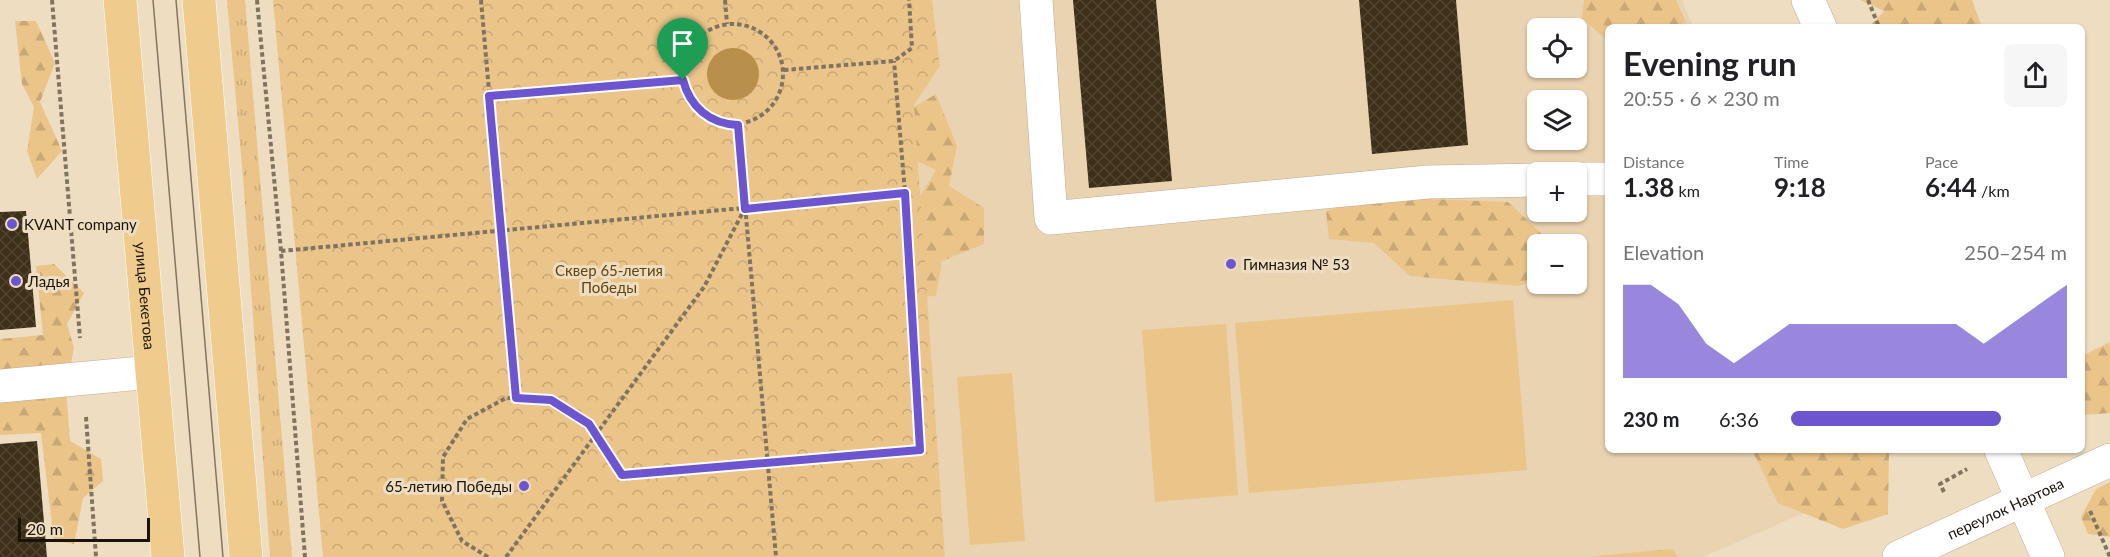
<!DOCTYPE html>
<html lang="en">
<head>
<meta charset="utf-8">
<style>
	:root { --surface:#fff; --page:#f6f6f6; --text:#202124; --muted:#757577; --accent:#6d55cf }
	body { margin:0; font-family:Lato,sans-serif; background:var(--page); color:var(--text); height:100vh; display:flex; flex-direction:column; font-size:22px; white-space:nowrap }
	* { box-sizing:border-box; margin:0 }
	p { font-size:20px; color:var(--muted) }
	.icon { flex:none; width:33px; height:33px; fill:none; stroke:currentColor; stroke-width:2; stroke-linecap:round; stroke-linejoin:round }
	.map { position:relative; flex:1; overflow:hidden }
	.details { position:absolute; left:1605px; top:24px; width:480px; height:429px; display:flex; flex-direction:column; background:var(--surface); border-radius:9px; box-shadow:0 2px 4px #0004 }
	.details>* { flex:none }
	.buttons { position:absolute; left:1527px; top:18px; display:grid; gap:12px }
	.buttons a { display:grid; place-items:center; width:60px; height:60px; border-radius:9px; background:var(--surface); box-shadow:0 2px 4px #0004; font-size:30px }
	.scale { position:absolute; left:18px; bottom:15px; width:132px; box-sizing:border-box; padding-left:6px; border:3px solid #191309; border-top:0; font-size:16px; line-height:21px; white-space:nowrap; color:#191309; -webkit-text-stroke:4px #efddc1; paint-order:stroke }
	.pin { position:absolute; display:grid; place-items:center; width:51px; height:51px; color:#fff; margin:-62px -26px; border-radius:50% 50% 50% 0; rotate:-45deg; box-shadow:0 0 6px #0007 }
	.pin .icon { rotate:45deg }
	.round { display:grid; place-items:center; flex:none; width:63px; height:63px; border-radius:9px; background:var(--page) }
	.summary { display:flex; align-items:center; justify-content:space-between; height:102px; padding:0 18px }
	h1 { font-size:33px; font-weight:700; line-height:45px }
	.metrics { display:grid; grid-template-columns:repeat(3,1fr); gap:9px; height:102px; padding:6px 18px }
	.metrics div { display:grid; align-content:center }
	.metrics b { font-size:26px; font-weight:700 }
	.metrics small { font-size:16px; font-weight:400 }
	.metrics p { font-size:16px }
	.chart { height:168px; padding:12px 18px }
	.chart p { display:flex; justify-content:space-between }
	.chart svg { width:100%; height:108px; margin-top:6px; fill:var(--accent); opacity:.7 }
	ul { padding:0 18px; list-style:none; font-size:20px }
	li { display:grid; grid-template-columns:96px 72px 1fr; align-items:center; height:45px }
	li i { height:15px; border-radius:8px; background:var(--accent) }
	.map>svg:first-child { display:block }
	.built { fill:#ead3b1; fill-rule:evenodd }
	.grass { fill:url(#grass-tufts) }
	.forest { fill:url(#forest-firs) }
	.park { fill:url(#park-crowns) }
	.pitch { fill:#ebc489 }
	.water { fill:#b88f4b }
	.building { fill:url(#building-cross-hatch) }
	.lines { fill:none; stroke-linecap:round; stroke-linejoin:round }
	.minor-casing { stroke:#beac92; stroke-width:34 }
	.major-casing { stroke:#fff; stroke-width:34 }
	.path { stroke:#807461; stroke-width:4; stroke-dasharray:4.5 3; stroke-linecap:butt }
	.minor { stroke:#fff; stroke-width:33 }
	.major { stroke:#efcc8e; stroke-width:33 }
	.tram { stroke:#827663; stroke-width:1.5 }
	.route-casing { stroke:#fff; stroke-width:12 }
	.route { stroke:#6d55cf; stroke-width:8 }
	.poi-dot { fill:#6d55cf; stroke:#efddc1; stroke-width:2 }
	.labels { text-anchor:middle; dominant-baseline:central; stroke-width:6; stroke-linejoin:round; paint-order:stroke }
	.poi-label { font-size:15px; fill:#191309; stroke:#efddc1; text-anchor:start }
	.park-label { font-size:15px; fill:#62450f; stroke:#efddc1 }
	.street-label { font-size:15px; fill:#191309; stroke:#efddc1 }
</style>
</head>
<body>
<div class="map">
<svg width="2110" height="557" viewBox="0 0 2110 557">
	<defs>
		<pattern id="grass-tufts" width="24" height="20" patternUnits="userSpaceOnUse" patternTransform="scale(1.5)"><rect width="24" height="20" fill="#ebc489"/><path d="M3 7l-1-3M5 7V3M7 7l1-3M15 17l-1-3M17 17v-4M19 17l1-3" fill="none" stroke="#c9a875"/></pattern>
		<pattern id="forest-firs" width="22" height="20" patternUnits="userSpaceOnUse" patternTransform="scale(1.5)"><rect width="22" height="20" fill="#ebc489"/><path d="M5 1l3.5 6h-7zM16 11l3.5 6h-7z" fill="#c9a875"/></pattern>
		<pattern id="park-crowns" width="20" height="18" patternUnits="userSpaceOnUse" patternTransform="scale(1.5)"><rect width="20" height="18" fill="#ebc489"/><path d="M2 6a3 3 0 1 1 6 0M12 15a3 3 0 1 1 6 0" fill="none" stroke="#c9a875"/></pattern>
		<pattern id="building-cross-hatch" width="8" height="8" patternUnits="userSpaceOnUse" patternTransform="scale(1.5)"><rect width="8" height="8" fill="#3d2f18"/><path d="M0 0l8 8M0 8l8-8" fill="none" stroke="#504430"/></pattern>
	</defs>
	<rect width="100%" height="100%" fill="#efddc1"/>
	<path class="built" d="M932,0H1682L1693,27H1608V450H1868L1880,480L1703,557H945L914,105L940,66ZM1538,28H1576V68H1538ZM1538,100H1576V140H1538ZM1538,172H1576V212H1538ZM1538,244H1576V284H1538Z"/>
	<path class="grass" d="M227,0H245L292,557H270L243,177Z"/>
	<path class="forest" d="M1584,0H1676L1686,22L1675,27H1608V41L1582,18Z
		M1860,0H1972L1982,27H1869L1884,11Z
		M15,21H36L55,63L40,102L62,151L37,179L27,151L34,107L22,84Z
		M936,94L957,146L949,186L984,208V244L942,261L936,296L873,299L914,207L936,170L886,147L888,123Z
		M1373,197L1508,202L1548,240V244H1538L1537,279L1519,286L1410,276L1374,243L1329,239L1326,211Z
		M54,264L84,293L67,324L74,348L66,388L70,441L101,459L103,481L83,498L74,544L54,541L41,433L0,435V339L43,335L36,266Z
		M2110,342V413L2082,415V356Z
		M1752,450H1889L1888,514L1843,529L1778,503Z
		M2110,482V537L2088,534L2081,517L2096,489Z
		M1673,549L1678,557H1584Z"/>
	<path class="park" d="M273,0H932L940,66L914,105L945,557H323Z"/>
	<path class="pitch" d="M1513,300L1527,470L1249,493L1235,323Z
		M1226,324L1238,495L1155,502L1142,330Z
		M1012,373L1025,541L970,545L957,377Z"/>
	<path class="water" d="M707 74a26 26 0 1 1 52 0a26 26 0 1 1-52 0Z"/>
	<path class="building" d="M1073,0H1156L1172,181L1089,188Z
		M1359,0H1456L1468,145L1372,154Z
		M26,211L36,327L0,330V212Z
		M37,441L47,557H0V444Z"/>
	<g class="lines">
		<g class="minor-casing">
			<g id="minor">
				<path d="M1036,0L1051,218L1428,182L1538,180"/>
				<path d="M1808,0L1820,27"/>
				<path d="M1576,179H1608"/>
				<path d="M0,386L152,372"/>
				<path d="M2001,450L2048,557"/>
				<path id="s1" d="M1899,557L2110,460"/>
			</g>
		</g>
		<g class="major-casing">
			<g id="major">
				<path id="s2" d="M120,0L168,557"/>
				<path d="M199,0L246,557"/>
			</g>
		</g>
		<path class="path" d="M52,0L80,338
			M257,0L281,251L305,557
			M481,0L516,398
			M725,0L727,24
			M1868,0L1879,27
			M683 74a50 50 0 1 1 100 0a50 50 0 1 1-100 0Z
			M784,70L894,61L912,48L909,0
			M490,96L683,80
			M738,125L776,557
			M281,251L905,193L894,61
			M86,417L96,557
			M1944,492L1940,484L1967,469
			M2090,511L2110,557
			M488,557L462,541L442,501L443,457L467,419L506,398L551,400L589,424L622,475L920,450L905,193
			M506,557L704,287L744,210"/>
		<use href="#minor" class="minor"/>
		<use href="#major" class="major"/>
		<path class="tram" d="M153,0L200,557
			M176,0L223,557"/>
	</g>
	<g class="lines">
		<g class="route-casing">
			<path id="route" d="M683,80C690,107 710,124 738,125L745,209L905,193L920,450L622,475L589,424L551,400L516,398L489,96Z"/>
		</g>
		<use href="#route" class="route"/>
	</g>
	<g class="poi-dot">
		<circle cx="12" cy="224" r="6"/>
		<circle cx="1231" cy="264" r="6"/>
		<circle cx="16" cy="281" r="6"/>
		<circle cx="524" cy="486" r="6"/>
	</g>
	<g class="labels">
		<g class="poi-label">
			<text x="24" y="224">KVANT company</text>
			<text x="1243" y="264">Гимназия № 53</text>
			<text x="28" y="281">Ладья</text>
			<text x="512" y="486" text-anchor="end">65-летию Победы</text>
		</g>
		<g class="park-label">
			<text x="609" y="270">Сквер 65-летия<tspan x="609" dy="17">Победы</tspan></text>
		</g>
		<g class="street-label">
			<text stroke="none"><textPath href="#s2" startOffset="297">улица Бекетова</textPath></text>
			<text stroke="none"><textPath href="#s1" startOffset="117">переулок Нартова</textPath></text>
		</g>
	</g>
</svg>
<div class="buttons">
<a><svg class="icon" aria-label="locate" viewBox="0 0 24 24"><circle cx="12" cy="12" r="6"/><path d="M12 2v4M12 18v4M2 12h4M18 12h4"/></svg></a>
<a><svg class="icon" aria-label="layers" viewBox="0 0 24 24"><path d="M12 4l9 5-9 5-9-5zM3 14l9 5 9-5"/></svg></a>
<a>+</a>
<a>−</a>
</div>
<div class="scale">20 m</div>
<div class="pin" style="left:683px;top:80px;background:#1e9e55"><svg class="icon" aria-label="arrive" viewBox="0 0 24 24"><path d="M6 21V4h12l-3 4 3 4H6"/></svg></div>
<section class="details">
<div class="summary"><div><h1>Evening run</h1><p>20:55 · 6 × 230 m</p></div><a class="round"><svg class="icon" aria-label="share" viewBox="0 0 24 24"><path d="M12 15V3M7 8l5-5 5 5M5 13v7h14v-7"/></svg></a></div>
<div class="metrics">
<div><p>Distance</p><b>1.38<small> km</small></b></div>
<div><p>Time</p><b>9:18</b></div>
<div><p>Pace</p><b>6:44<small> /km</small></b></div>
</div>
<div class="chart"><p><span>Elevation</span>250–254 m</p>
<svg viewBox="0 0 160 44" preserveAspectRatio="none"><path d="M0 44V6L10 6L20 14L30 30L40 38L50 30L60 22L70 22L80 22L90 22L100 22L110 22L120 22L130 30L140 22L150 14L160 6V44z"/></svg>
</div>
<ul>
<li><b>230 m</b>6:36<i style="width:76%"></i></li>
</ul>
</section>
</div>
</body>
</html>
